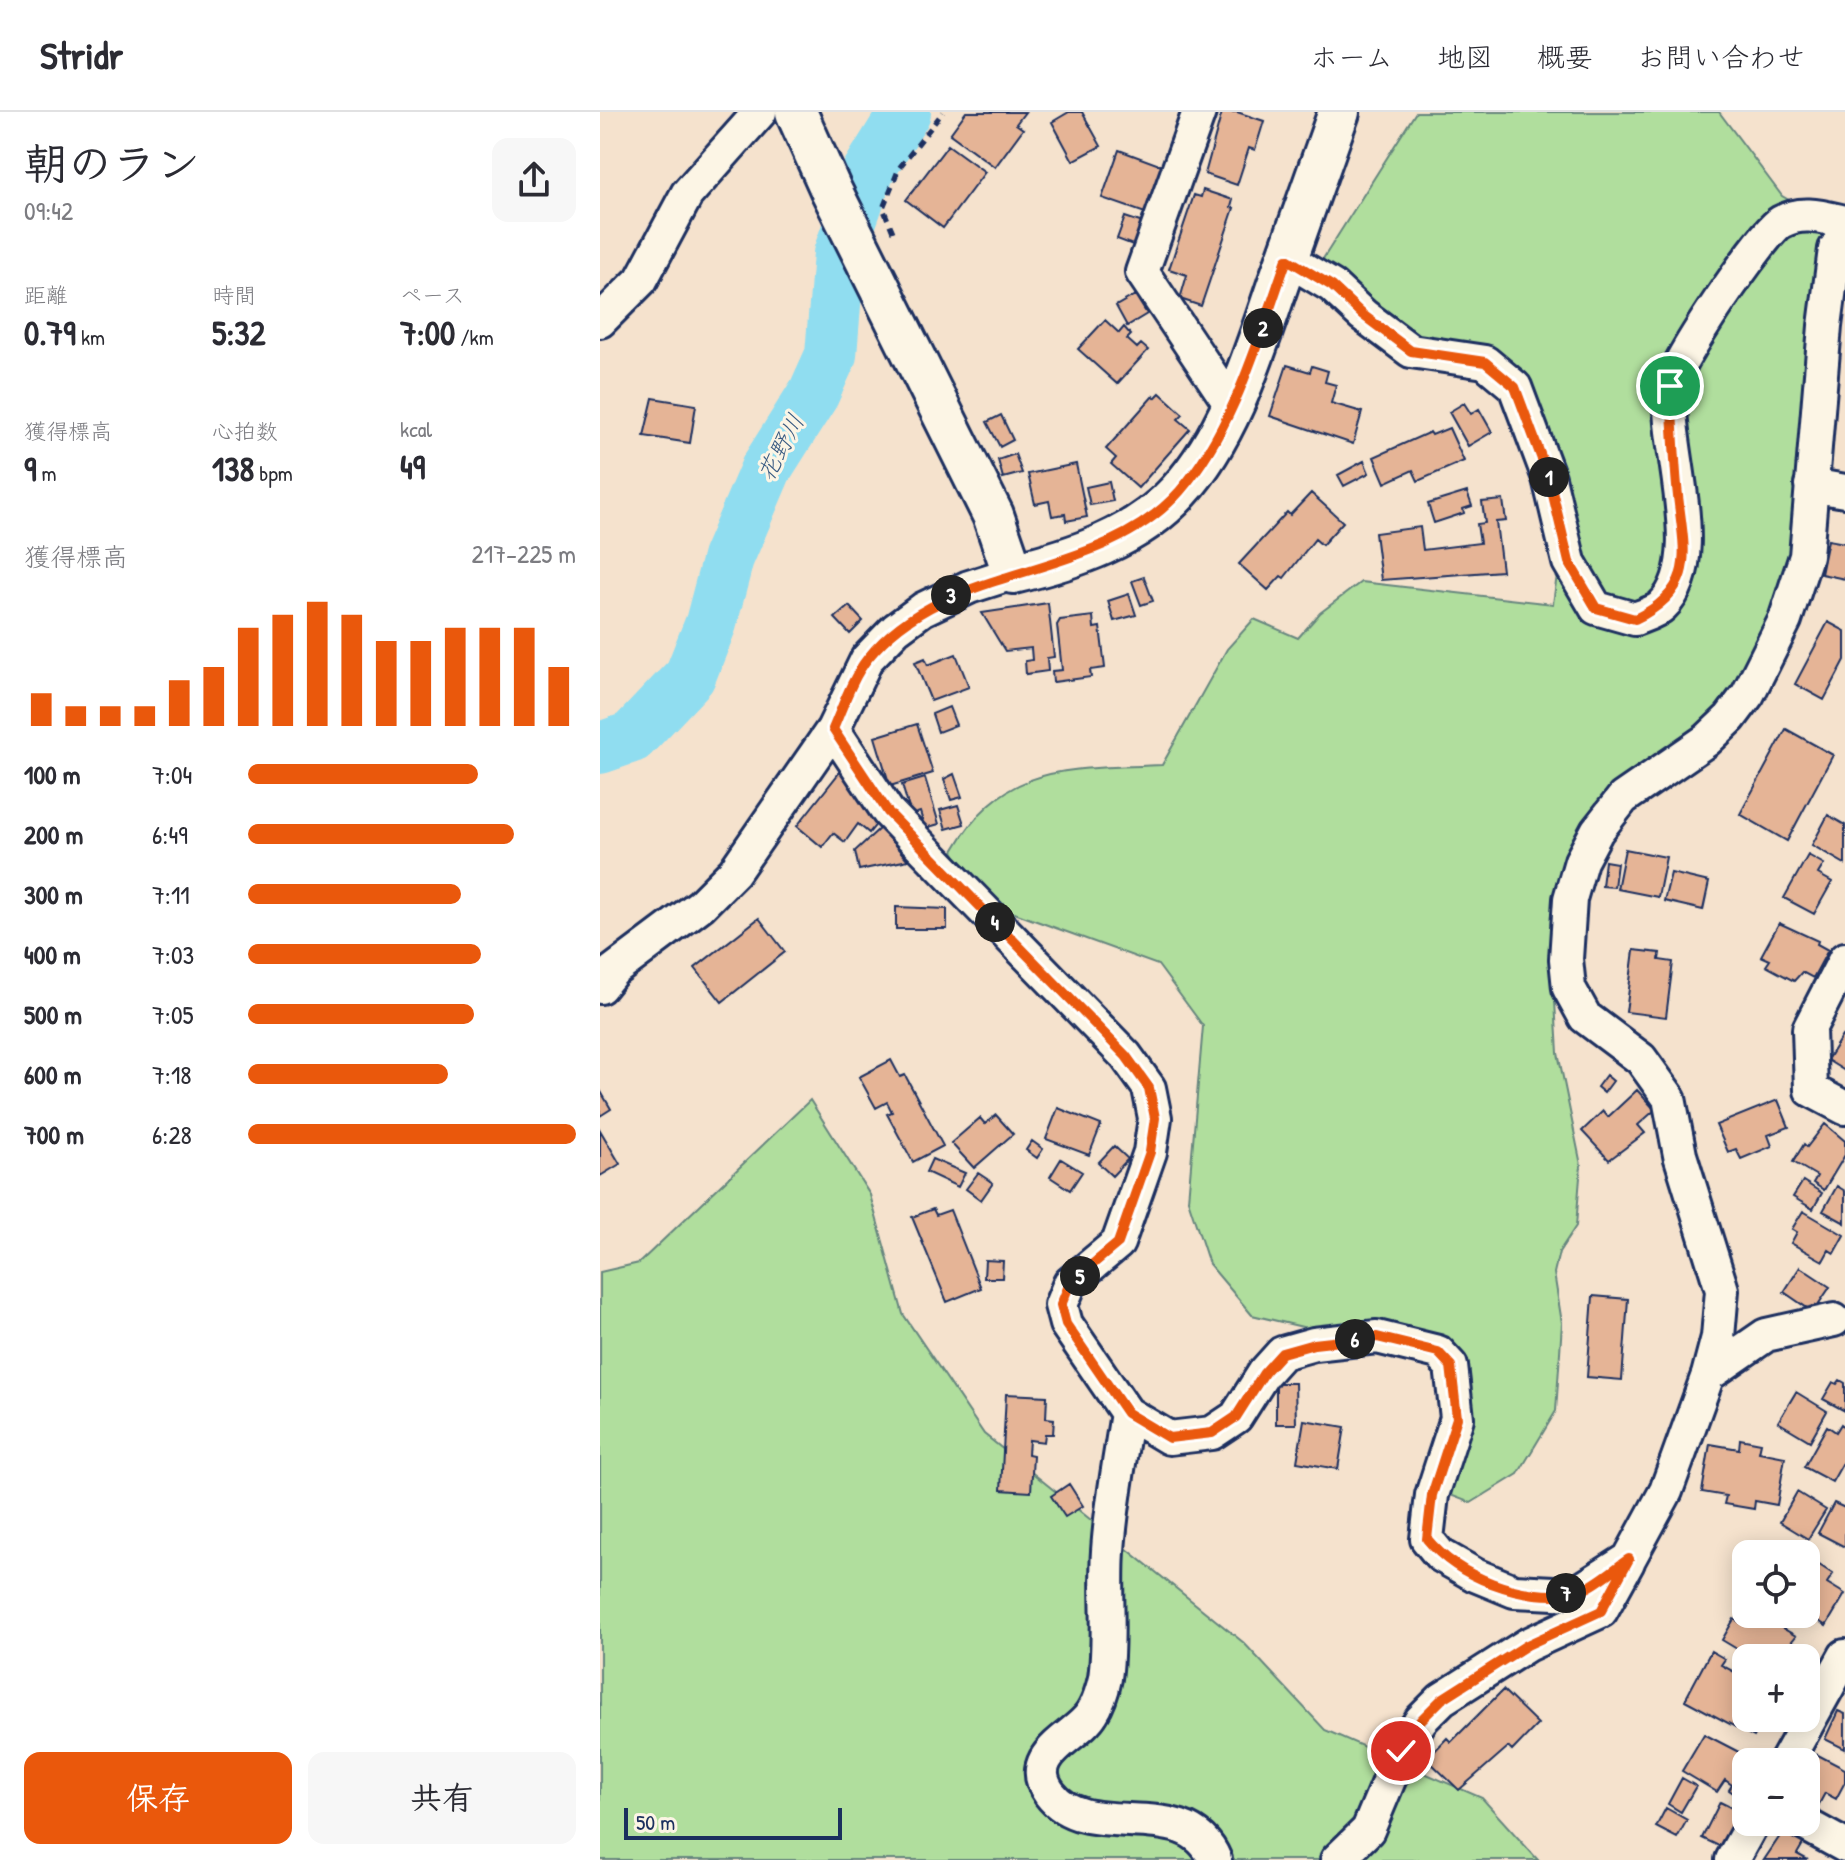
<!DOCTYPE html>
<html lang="ja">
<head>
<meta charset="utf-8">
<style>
	:root { --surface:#fff; --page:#f7f7f7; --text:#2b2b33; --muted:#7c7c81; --line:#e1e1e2; --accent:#ea580c }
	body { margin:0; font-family:"Patrick Hand","Klee One",sans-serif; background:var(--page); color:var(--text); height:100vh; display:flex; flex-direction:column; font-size:30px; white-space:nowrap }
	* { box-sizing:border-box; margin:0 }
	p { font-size:26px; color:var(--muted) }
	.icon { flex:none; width:44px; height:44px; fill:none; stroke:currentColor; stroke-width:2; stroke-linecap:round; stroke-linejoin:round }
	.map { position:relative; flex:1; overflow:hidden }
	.details { display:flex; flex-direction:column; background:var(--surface); width:600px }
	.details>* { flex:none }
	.fabs { position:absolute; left:1132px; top:1428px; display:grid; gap:16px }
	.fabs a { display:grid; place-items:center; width:88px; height:88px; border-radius:16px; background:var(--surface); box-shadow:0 4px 20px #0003; font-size:40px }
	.scale { position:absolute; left:24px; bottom:20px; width:218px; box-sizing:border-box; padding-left:8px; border:4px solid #1b2f5e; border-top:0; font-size:22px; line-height:28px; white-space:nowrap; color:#1b2f5e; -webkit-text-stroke:6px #fcf5e5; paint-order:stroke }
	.pin { position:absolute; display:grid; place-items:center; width:68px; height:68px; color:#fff; margin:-34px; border:4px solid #fff; border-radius:50%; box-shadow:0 2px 8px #0007 }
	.km { position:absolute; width:40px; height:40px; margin:-20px; border-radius:50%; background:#222; color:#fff; font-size:22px; line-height:40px; text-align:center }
	.round { display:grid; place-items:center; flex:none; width:84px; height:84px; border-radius:16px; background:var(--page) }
	.overview { display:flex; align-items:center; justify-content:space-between; height:136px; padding:0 24px }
	h1 { font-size:44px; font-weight:700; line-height:60px }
	.figures { display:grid; grid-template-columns:repeat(3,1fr); gap:12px; height:136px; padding:8px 24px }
	.figures div { display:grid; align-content:center }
	.figures b { font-size:34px; font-weight:700 }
	.figures small { font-size:22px; font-weight:400 }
	.figures p { font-size:22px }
	.chart { height:224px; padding:16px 24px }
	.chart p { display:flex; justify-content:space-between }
	.chart svg { width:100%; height:144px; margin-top:8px; stroke:var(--accent); stroke-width:6 }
	.cta { display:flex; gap:16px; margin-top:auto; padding:16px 24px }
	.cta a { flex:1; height:92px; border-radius:16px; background:var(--accent); color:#fff; font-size:32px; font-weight:700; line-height:92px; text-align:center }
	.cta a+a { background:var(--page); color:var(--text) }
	ul { padding:0 24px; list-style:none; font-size:26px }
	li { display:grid; grid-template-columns:128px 96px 1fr; align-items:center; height:60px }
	li i { height:20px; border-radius:10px; background:var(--accent) }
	header { display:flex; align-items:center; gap:48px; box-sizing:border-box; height:112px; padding:0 40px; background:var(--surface); border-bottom:2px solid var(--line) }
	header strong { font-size:38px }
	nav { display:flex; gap:44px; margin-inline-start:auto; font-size:28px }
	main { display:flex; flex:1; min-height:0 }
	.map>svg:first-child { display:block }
	.green { fill:#b0de9d; stroke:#66867e; stroke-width:2 }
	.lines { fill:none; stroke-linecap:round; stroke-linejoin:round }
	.river { stroke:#90ddf0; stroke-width:52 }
	.building { fill:#e5b496; stroke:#1b2f5e; stroke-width:2 }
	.minor-casing { stroke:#1b2f5e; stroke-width:38 }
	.tertiary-casing { stroke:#1b2f5e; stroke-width:46 }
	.path { stroke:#1b2f5e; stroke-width:5; stroke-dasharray:8 6; stroke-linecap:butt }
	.minor { stroke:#fcf5e5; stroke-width:32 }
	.tertiary { stroke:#fcf5e5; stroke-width:40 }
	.route-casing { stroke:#fff; stroke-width:16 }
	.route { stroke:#ea580c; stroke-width:10 }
	.labels { text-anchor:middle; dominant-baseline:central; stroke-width:6; stroke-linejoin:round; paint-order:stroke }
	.water-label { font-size:24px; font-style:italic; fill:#385a82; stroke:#fcf5e5 }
</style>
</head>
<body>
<header>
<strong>Stridr</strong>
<nav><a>ホーム</a><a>地図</a><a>概要</a><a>お問い合わせ</a></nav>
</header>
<main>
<section class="details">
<div class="overview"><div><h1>朝のラン</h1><p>09:42</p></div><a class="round"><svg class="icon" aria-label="share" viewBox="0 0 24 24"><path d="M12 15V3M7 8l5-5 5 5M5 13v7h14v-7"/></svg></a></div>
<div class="figures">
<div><p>距離</p><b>0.79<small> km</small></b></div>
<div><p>時間</p><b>5:32</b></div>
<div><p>ペース</p><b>7:00<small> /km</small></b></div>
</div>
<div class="figures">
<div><p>獲得標高</p><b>9<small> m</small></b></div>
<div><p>心拍数</p><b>138<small> bpm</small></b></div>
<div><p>kcal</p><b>49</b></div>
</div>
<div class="chart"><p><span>獲得標高</span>217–225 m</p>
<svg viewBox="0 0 160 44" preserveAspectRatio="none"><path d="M5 44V34M15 44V38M25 44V38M35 44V38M45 44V30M55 44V26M65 44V14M75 44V10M85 44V6M95 44V10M105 44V18M115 44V18M125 44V14M135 44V14M145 44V14M155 44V26"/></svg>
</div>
<ul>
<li><b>100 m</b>7:04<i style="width:70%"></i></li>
<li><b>200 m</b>6:49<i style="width:81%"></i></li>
<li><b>300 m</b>7:11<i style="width:65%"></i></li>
<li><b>400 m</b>7:03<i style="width:71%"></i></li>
<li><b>500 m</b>7:05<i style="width:69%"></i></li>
<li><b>600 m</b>7:18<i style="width:61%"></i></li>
<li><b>700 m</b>6:28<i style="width:100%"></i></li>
</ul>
<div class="cta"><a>保存</a><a>共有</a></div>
</section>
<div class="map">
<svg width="1245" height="1748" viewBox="0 0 1245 1748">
	<rect width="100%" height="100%" fill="#f5e2cd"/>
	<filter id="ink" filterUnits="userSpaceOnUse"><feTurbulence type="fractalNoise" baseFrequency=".0125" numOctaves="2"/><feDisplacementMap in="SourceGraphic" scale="16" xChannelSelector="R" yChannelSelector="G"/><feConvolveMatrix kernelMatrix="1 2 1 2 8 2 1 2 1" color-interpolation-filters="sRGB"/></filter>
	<g filter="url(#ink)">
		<path class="green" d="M816,0H1119L1182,84L1227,110L1235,120L1190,465L1118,604L1005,683L954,872L958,941L981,1053L976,1114L959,1140L954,1161L962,1211L956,1299L918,1362L871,1391L850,1383L866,1319L850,1236L711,1217L652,1203L609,1152L588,1088L603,914L558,853L409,799L367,764L353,739C405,649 469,658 562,653L627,537L654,507L698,526L720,501L761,470L953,492L965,404L922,287L802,223L721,150Z
			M210,988L270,1083L303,1202L384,1322L644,1531L725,1618L882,1686L938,1748H0V1160L39,1151Z"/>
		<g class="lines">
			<path class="river" d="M0,636L32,625L90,564L111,511L128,446L166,357L214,281L231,243L239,142L268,60L305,0"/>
		</g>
		<path class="building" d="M366,0H425L416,12L423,17L395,55L350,22Z
			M469,0H482L501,34L473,49L452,10Z
			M622,0H637L664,9L655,38L649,36L637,73L605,62Z
			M348,33L385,60L343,116L306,88Z
			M519,38L565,55L548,102L502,86Z
			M603,78L633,88L631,95L634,96L601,194L580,187L587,163L569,157L594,83L601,85Z
			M525,105L546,112L538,135L517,127Z
			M535,183L547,202L527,214L516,194Z
			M505,208L519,221L524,215L531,223L527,227L537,236L541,232L548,238L517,272L478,237Z
			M687,253L710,260L712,254L728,259L725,270L736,273L731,291L762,300L753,332L670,304Z
			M560,281L583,302L578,307L590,317L538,376L511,352L516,346L506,337L553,284L555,286Z
			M53,286L96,293L90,331L44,324Z
			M864,291L871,302L879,297L892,320L868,334L849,300Z
			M401,303L413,328L400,335L387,310Z
			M849,316L864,349L818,369L813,358L785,371L774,345L830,320L832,323Z
			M415,342L422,361L403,366L398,348Z
			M764,349L769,361L744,374L738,363Z
			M476,352L487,405L466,409L465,402L452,404L449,389L435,392L428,362Z
			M509,370L513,389L490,393L486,375Z
			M867,380L872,394L863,397L864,401L834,411L828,392Z
			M711,381L743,410L722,433L715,427L684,466L681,464L668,478L639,452L687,400L690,403Z
			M903,388L906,409L896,410L902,459L781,468L775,421L820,415L823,438L880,431L877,412L885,411L882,390Z
			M1228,428L1245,431V467L1221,462Z
			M544,465L553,489L541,493L532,469Z
			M529,482L536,503L514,509L508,489Z
			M448,491L454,545L447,546L448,559L426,562L425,549L432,548L431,536L405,539L382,501Z
			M249,494L263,509L250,522L235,506Z
			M493,504L494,516L500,515L505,556L490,558L491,565L453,570L452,559L462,558L457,513L460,508Z
			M1228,510L1245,519V548L1224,588L1195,572Z
			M356,542L369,575L331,589L315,550L325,546L328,553Z
			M349,595L356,613L338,620L332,602Z
			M317,612L333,661L290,674L275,625Z
			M1186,617L1233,643L1187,729L1140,702Z
			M243,656L255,666L249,674L281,706L269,721L258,712L245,730L233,721L222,735L197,714Z
			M354,662L362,685L351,688L344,667Z
			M325,666L339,712L325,716L320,700L311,703L302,673Z
			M358,693L364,712L346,717L340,698Z
			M1228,703L1245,713V752L1212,733Z
			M280,716L308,748L259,758L255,739Z
			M1025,737L1066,745L1058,785L1017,777Z
			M1208,743L1224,752L1218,762L1232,770L1214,802L1184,786Z
			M1005,749L1017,751L1014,775L1002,774Z
			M1071,761L1109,770L1103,798L1064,789Z
			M296,795L347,797V817H296Z
			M159,806L185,840L122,890L95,856Z
			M1179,811L1218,829L1217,832L1228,838L1213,866L1202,860L1194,869L1166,854L1170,848L1161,844Z
			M1034,838L1060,841L1059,848L1073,850L1066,905L1026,900Z
			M1242,924L1245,926V959L1227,948Z
			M291,948L300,965L305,963L343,1034L313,1050L287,1002L292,1000L287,990L276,996L259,965Z
			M1006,963L1013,969L1004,981L997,975Z
			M0,978L11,997L0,1004Z
			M1037,978L1055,998L1038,1013L1045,1021L1009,1048L982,1019L1003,999L1008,1005Z
			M1178,988L1189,1015L1168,1023L1172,1034L1141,1047L1136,1037L1128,1040L1116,1013Z
			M458,996L501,1013L489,1043L446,1027Z
			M396,1003L413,1022L374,1056L351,1031L380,1006L385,1012Z
			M1225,1012L1245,1029V1043L1224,1078L1213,1071L1217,1064L1193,1050L1204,1032L1207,1035Z
			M0,1018L20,1052L0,1064Z
			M432,1029L443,1037L437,1046L426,1038Z
			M514,1034L528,1047L512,1064L498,1051Z
			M332,1047L365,1061L358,1075L326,1060Z
			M461,1047L482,1060L470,1078L450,1065Z
			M378,1061L393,1071L381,1088L366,1077Z
			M1203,1069L1222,1081L1213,1097L1193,1085Z
			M1237,1074L1245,1079V1111L1223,1099Z
			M333,1097L336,1103L350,1098L381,1176L347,1190L312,1105Z
			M1203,1099L1244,1123L1234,1141L1229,1138L1223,1149L1191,1131L1197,1120L1192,1117Z
			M385,1148L403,1149L402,1166H384Z
			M1200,1155L1230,1175L1213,1200L1184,1180Z
			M993,1184L1028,1187L1022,1268L987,1265Z
			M1240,1268L1245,1271V1299L1223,1287L1233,1270L1237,1272Z
			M676,1271H695L696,1312H676Z
			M1196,1280L1227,1299L1210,1329L1178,1310Z
			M406,1282L447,1284L446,1306L454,1307L453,1322H445L444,1330L429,1328L428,1342L433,1343L431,1380L401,1378Z
			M704,1308L745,1315L738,1357L697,1350Z
			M1241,1312L1245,1315V1347L1232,1370L1204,1355L1227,1314L1236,1320Z
			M1140,1327L1161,1331L1159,1340L1185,1345L1177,1393L1155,1389L1154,1397L1124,1392L1126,1384L1102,1380L1110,1332L1139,1337Z
			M469,1372L483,1394L465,1405L451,1384Z
			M1197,1380L1226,1398L1208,1427L1180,1410Z
			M1234,1391L1245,1396V1435L1218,1421Z
			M1210,1447L1233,1462L1227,1471L1245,1482L1226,1514L1206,1500V1453Z
			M1151,1502H1158L1196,1524L1192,1529L1207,1538L1203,1546H1168L1170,1543L1160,1537L1152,1546L1122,1528L1134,1507L1145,1513Z
			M1111,1539L1125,1547L1121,1553L1146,1566V1606H1164L1154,1625L1085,1588Z
			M903,1578L938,1612L912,1639L908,1635L859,1678L827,1647L847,1626L851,1630Z
			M1238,1599L1245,1602V1637L1225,1627Z
			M1104,1622L1158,1650H1146V1678L1141,1686L1129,1678L1132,1673L1125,1668L1117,1680L1082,1659Z
			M1216,1642L1245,1657V1670L1236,1687L1225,1681L1218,1694L1206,1687V1661Z
			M1082,1666L1096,1674L1081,1700L1068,1692Z
			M1120,1690L1140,1700L1123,1736L1102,1726Z
			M1066,1696L1087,1708L1077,1726L1056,1715Z
			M1184,1718L1204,1730L1197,1742L1208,1748H1164Z"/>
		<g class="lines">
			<g class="minor-casing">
				<path id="minor" d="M599,0L542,160L631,293
					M687,147L732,174L763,203L811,239L885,250L915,275L949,366L969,450L996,496L1035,507C1042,504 1056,500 1062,494C1109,449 1065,336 1070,276C1072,255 1162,121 1181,110C1202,98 1223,105 1245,110
					M0,209L41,168L87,82L160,0
					M1211,373L1245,379
					M233,617L288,700L526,944L549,976L555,1006L550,1040L518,1131L470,1171L461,1193L466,1212L527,1301L569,1326L612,1321L636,1305L664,1261L682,1241L714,1232L777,1225L838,1240L851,1254L857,1306L832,1383L827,1427L840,1443L875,1463L914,1479L974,1482L1029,1447L1066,1379L1108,1263L1118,1225L1122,1178L1080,1043L1069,986L1041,947L985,905L969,876L966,847L970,787L981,749L997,719L1023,686L1107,628L1130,606L1148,582L1185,508L1206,444L1225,214L1235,137L1245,123
					M1245,847L1209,917L1211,978L1245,996
					M0,875L13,859L101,793L134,760L233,617L267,547L296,517L323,497L369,475L413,461
					M1108,1263L1166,1223L1234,1208
					M527,1301C520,1347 511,1393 508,1439C505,1481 511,1525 505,1566C503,1576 498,1592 492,1601C478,1625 421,1642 450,1682C488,1733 587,1679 615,1748
					M1186,1650L1245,1544
					M1201,1710L1245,1734
					M737,1748L768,1718L801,1639L821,1608L842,1587L927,1533L1001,1499L1028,1450
					M1132,1748L1153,1710"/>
			</g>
			<g class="tertiary-casing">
				<path id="tertiary" d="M196,0L231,78L393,403L413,461C473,447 537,426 579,379C630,323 654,242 678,172C698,114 719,57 739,0"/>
			</g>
			<path class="path" d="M293,120L283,96L299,56L343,0"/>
			<use href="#minor" class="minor"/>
			<use href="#tertiary" class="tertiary"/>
		</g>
	</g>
	<g class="lines" filter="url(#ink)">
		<g class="route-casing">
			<path id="route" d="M801,1639L821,1608L842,1587L927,1533L1001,1499L1029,1447C1014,1457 989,1479 971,1482C921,1488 859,1466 827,1427L832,1383L857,1306L851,1254L838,1240L777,1225L714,1232L682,1241L664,1261L636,1305L612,1321L569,1326L527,1301L466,1212L461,1193L470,1171L518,1131L550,1040L555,1006L549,976L526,944L288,700L233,617C243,594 252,566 268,546C348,446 497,473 580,379C635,315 659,225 687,147L732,174L763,203L811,239L885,250L915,275L949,366L969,450L996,496L1035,507C1102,475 1082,434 1077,374C1074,341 1073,307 1070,274"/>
		</g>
		<use href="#route" class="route"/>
	</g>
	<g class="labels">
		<g class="water-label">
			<text transform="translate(180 335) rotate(-62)">花野川</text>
		</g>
	</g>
</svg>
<div class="fabs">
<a><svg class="icon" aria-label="locate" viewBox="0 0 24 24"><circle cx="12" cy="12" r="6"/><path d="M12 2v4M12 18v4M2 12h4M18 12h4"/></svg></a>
<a>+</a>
<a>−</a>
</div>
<div class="scale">50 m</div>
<div class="pin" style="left:1070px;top:274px;background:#1e9e55"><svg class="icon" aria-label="arrive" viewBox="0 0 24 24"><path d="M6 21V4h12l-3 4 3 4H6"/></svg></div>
<div class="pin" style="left:801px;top:1639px;background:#d93025"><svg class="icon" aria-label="check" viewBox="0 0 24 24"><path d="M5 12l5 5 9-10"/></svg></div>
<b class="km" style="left:949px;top:365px">1</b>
<b class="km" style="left:663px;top:216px">2</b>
<b class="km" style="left:351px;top:483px">3</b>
<b class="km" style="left:395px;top:810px">4</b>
<b class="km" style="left:480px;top:1164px">5</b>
<b class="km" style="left:755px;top:1227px">6</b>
<b class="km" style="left:966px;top:1481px">7</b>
</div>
</main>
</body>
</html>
